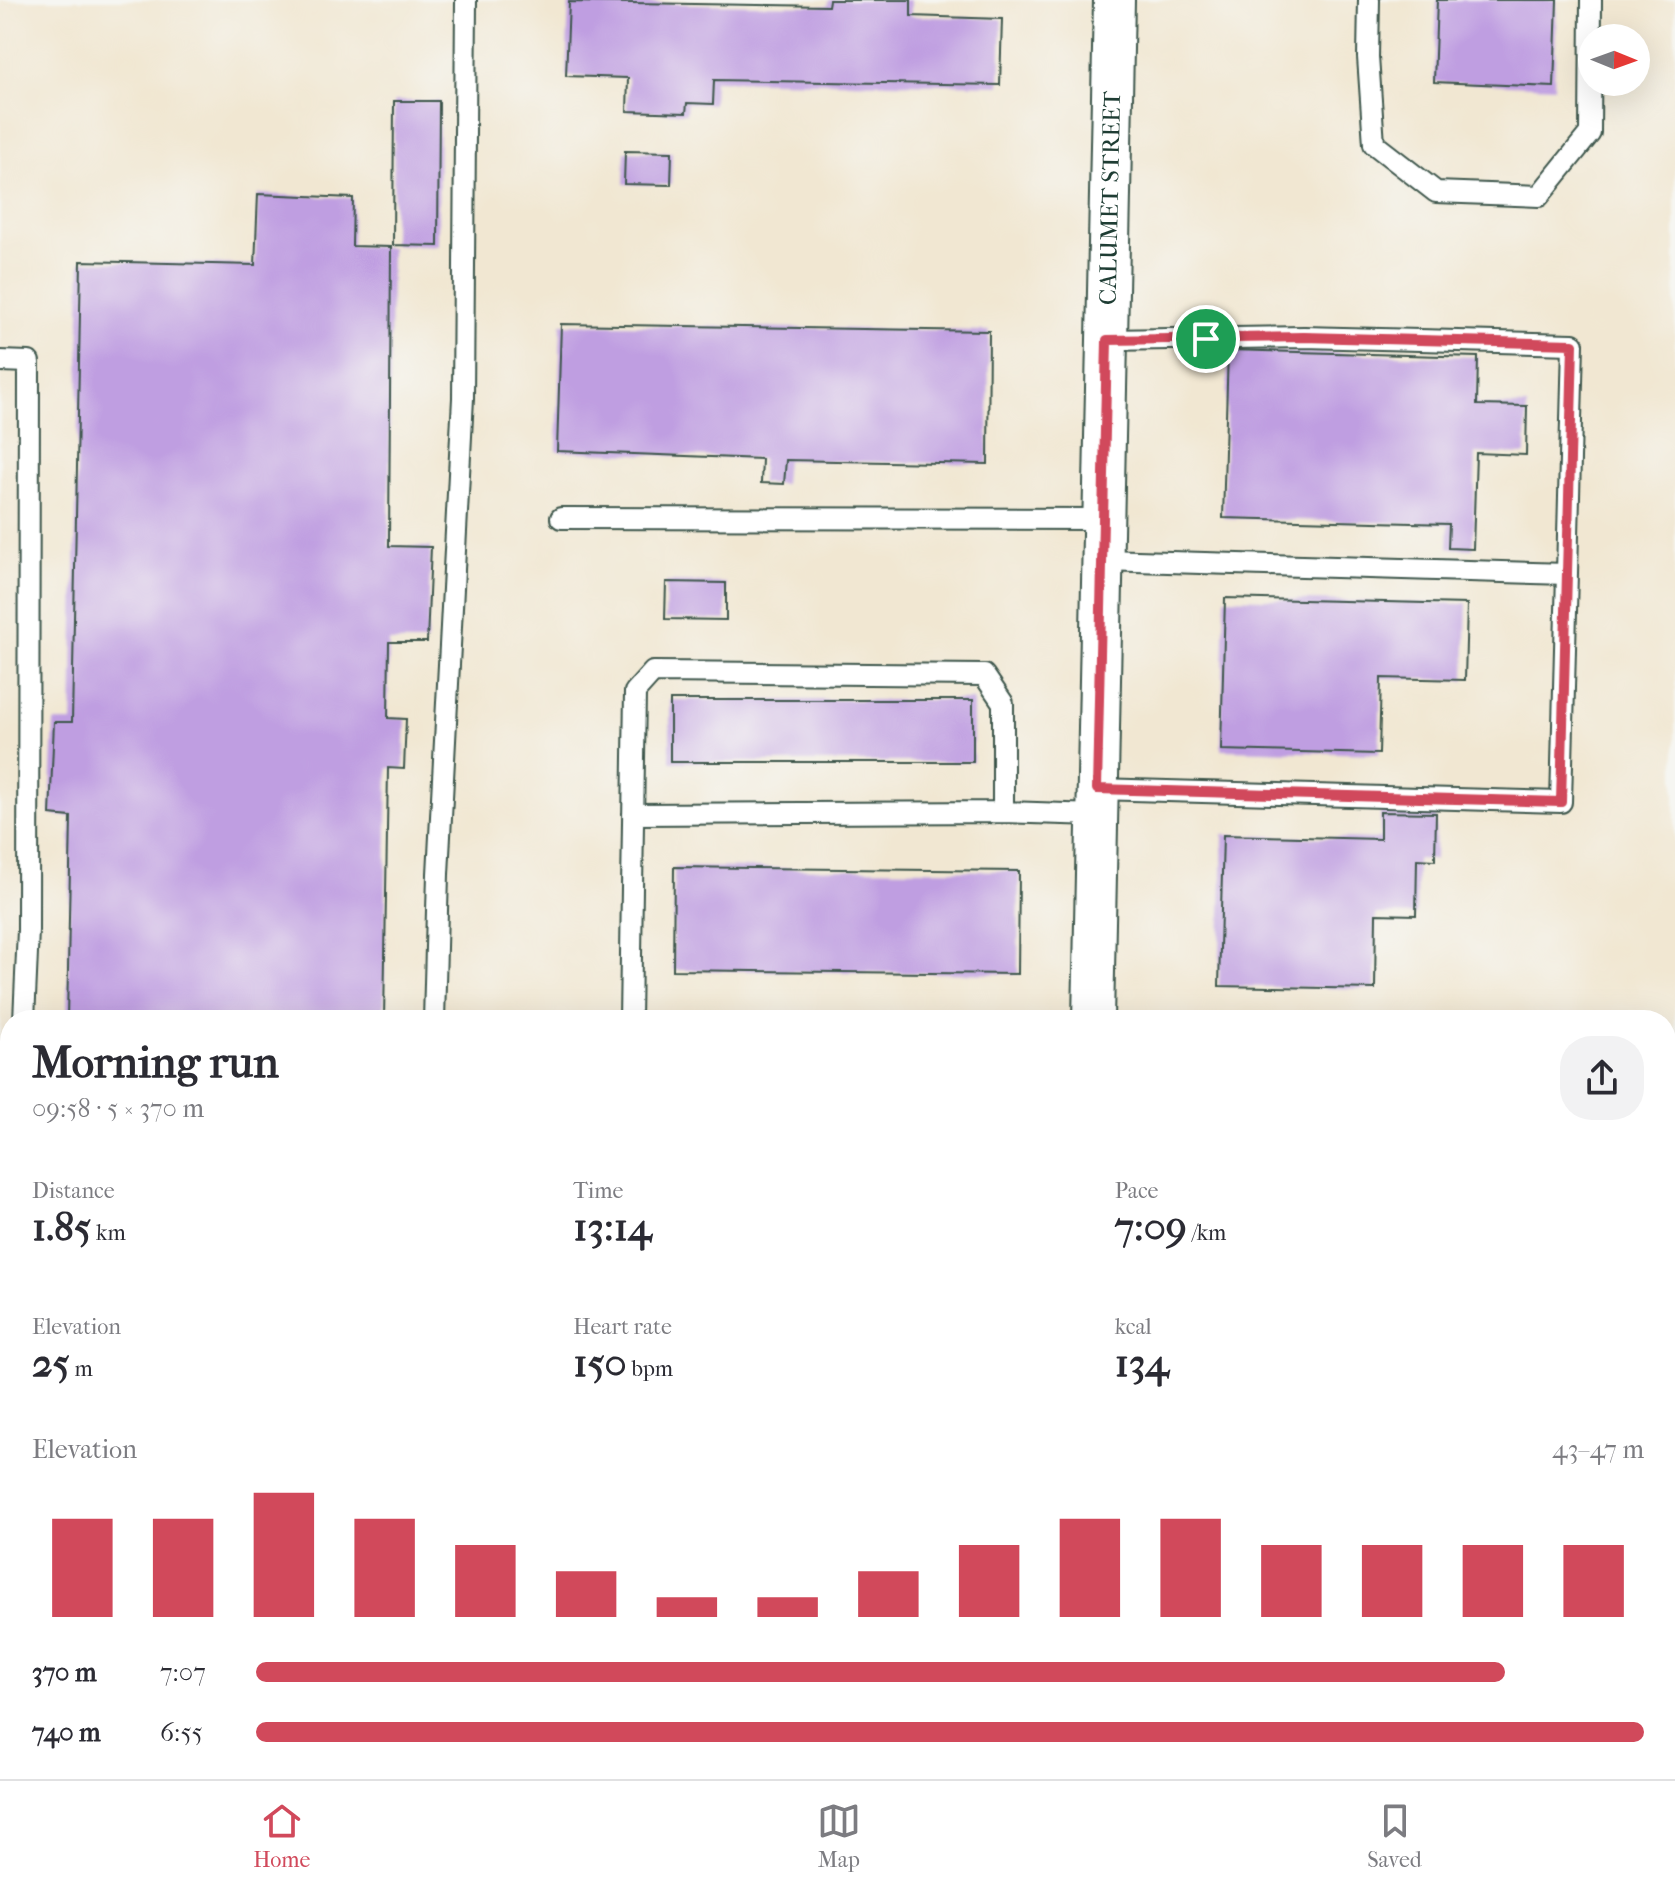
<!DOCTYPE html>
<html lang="en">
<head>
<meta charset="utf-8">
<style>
	:root { --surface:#fff; --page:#f2f2f3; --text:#2b2b33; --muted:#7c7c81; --line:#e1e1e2; --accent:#d1495b }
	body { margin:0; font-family:"IM FELL French Canon",serif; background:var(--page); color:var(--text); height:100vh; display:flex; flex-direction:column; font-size:30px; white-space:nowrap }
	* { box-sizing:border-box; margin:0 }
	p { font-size:26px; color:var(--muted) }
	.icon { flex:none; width:44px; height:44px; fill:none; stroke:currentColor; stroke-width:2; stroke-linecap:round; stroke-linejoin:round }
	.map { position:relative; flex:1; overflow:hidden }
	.panel { position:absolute; left:0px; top:1010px; width:1676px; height:770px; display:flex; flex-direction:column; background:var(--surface); border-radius:32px 32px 0 0; box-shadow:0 8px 32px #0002 }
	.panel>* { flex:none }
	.needle { width:52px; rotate:91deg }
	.controls { position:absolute; left:1578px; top:24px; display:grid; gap:16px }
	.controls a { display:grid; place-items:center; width:72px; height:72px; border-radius:50%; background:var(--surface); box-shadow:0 8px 32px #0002; font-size:40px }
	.pin { position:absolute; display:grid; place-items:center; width:68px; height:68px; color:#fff; margin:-34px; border:4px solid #fff; border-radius:50%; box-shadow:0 2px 8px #0007 }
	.round { display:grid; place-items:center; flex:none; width:84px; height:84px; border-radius:32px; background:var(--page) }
	.head { display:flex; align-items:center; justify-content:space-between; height:136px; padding:0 32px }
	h1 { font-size:44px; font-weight:700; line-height:60px }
	.metrics { display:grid; grid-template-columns:repeat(3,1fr); gap:12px; height:136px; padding:8px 32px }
	.metrics div { display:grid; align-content:center }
	.metrics b { font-size:40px; font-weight:700 }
	.metrics small { font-size:22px; font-weight:400 }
	.metrics p { font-size:22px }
	.chart { height:224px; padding:16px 32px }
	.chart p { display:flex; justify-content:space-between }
	.chart svg { width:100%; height:144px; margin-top:8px; stroke:var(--accent); stroke-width:6 }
	ul { padding:0 32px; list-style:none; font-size:26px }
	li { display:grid; grid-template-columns:128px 96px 1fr; align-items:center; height:60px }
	li i { height:20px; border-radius:10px; background:var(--accent) }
	.tab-bar { display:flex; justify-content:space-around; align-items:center; height:112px; border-top:2px solid var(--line); background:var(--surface); font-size:22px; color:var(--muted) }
	.tab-bar a { display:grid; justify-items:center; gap:4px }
	.tab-bar .active { color:var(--accent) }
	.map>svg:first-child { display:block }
	.wetland { fill:url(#wetland-marsh); stroke:#6e8452; stroke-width:2 }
	.building { fill:#bf9ee1 }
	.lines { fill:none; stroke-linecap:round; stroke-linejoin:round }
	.service-casing { stroke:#3e564c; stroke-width:24 }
	.minor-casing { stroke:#3e564c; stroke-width:44 }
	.service { stroke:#fff; stroke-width:20 }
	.minor { stroke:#fff; stroke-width:40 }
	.route-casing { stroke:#fff; stroke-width:16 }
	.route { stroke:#d1495b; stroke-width:10 }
	.labels { text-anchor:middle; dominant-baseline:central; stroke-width:7; stroke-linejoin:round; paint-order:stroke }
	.street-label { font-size:24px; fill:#1f3d34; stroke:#f6f6f2 }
</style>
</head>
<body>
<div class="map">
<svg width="1675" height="1779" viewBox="0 0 1675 1779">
	<defs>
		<pattern id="wetland-marsh" width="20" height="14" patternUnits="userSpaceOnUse" patternTransform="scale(2)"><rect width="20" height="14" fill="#bccc6f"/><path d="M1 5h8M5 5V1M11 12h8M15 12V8" fill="none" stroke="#98a75c"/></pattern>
	</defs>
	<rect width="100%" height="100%" fill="#f6f6f2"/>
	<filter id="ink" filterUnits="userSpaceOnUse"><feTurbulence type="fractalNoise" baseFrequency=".0125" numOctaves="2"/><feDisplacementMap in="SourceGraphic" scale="16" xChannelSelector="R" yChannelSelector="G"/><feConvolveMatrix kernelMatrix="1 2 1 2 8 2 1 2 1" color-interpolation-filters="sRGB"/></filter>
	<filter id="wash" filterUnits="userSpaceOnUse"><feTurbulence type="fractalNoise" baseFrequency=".006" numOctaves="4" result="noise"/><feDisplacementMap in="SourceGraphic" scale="32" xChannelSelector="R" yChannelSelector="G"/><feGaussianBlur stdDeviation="1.8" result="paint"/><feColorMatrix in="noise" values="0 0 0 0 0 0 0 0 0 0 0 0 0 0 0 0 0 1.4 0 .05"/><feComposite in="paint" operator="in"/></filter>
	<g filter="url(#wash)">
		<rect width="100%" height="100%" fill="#f1e7d2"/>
		<path class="wetland" d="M0,1369H10V1770H388L387,1779H0Z"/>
		<g id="blocks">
			<path class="building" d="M829,0H911V16L1002,19L1000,85L714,80L713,104L687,103L686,113L627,111L628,78L566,76L569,2L828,6Z
				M1437,0H1557L1554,87L1434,82Z
				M394,101H439L438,246L393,245Z
				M625,151L672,152L671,185L624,184Z
				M258,194L353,198L352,246L391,247L389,546L431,547L427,642H389L388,718L406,719L404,769L388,768L384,1020H67L71,817L50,815L54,722H72L81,261L255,265Z
				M561,324L989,331L988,464L786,460L784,484L761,483L762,459L557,451Z
				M1228,350L1478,357L1477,405L1527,406L1526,455L1476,453L1473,549L1448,548L1449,524L1223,518Z
				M666,582L726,583V620L665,619Z
				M1225,598L1467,604L1465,680L1381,678L1379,754L1221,750Z
				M670,700H973V762H670Z
				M1380,812L1436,813L1435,860L1417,859L1416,915L1376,914L1375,989L1219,986L1223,835L1380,839Z
				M674,867L1019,871L1018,974L673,970Z
				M1668,1598L1675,1599V1726L1666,1725Z
				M1201,1770H1443V1779H1201Z"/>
		</g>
	</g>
	<g filter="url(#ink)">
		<use href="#blocks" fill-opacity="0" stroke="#3e564c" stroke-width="2"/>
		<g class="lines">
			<g class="service-casing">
				<path id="service" d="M1369,0L1368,57L1374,144L1436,192L1539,196L1590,133L1591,0
					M0,361L29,362L28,930L24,1020
					M561,518L1103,519
					M1103,560L1567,574
					M1097,789L1561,802L1573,344L1304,337L1107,340
					M633,814L1003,812L1096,815
					M434,1020L438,874L463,398L466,0
					M630,1020L635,692L653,672L984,675L1003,703V812
					M1491,1779V1770"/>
			</g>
			<g class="minor-casing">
				<g id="minor">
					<path id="s1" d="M1093,1020L1114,0"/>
					<path d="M0,1263L10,1262"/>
					<path d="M1076,1779V1770"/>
				</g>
			</g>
			<use href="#service" class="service"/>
			<use href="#minor" class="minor"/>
		</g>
	</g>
	<g class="lines" filter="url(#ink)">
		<g class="route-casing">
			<path id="route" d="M1304,337L1573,344L1561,802L1097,789L1107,340Z"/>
		</g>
		<use href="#route" class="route"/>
	</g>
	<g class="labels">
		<g class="street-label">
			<text stroke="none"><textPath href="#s1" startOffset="822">CALUMET STREET</textPath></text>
		</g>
	</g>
</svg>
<div class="controls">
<a><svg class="needle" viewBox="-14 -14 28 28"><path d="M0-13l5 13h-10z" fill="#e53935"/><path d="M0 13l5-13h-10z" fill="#7c7c81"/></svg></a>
</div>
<div class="pin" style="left:1206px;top:339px;background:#1e9e55"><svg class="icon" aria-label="arrive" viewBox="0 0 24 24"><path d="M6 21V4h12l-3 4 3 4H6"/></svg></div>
<section class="panel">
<div class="head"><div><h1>Morning run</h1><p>09:58 · 5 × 370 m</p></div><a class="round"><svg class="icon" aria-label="share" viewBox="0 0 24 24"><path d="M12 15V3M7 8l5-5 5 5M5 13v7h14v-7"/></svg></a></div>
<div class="metrics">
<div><p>Distance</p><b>1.85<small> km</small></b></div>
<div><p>Time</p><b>13:14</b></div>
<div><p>Pace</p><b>7:09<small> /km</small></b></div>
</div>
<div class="metrics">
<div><p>Elevation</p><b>25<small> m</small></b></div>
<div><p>Heart rate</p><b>150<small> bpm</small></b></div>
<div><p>kcal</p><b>134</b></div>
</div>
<div class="chart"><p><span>Elevation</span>43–47 m</p>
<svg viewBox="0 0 160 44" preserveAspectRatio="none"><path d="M5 44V14M15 44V14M25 44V6M35 44V14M45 44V22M55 44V30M65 44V38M75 44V38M85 44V30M95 44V22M105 44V14M115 44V14M125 44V22M135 44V22M145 44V22M155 44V22"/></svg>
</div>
<ul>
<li><b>370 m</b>7:07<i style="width:90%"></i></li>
<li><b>740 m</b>6:55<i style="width:100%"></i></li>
</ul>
</section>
</div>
<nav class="tab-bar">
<a class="active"><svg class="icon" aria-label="home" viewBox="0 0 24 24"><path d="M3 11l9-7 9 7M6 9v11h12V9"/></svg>Home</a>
<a><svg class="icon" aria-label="map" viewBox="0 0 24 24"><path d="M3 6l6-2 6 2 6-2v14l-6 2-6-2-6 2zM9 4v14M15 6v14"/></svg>Map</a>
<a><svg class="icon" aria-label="saved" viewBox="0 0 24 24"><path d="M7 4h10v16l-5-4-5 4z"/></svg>Saved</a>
</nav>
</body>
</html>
